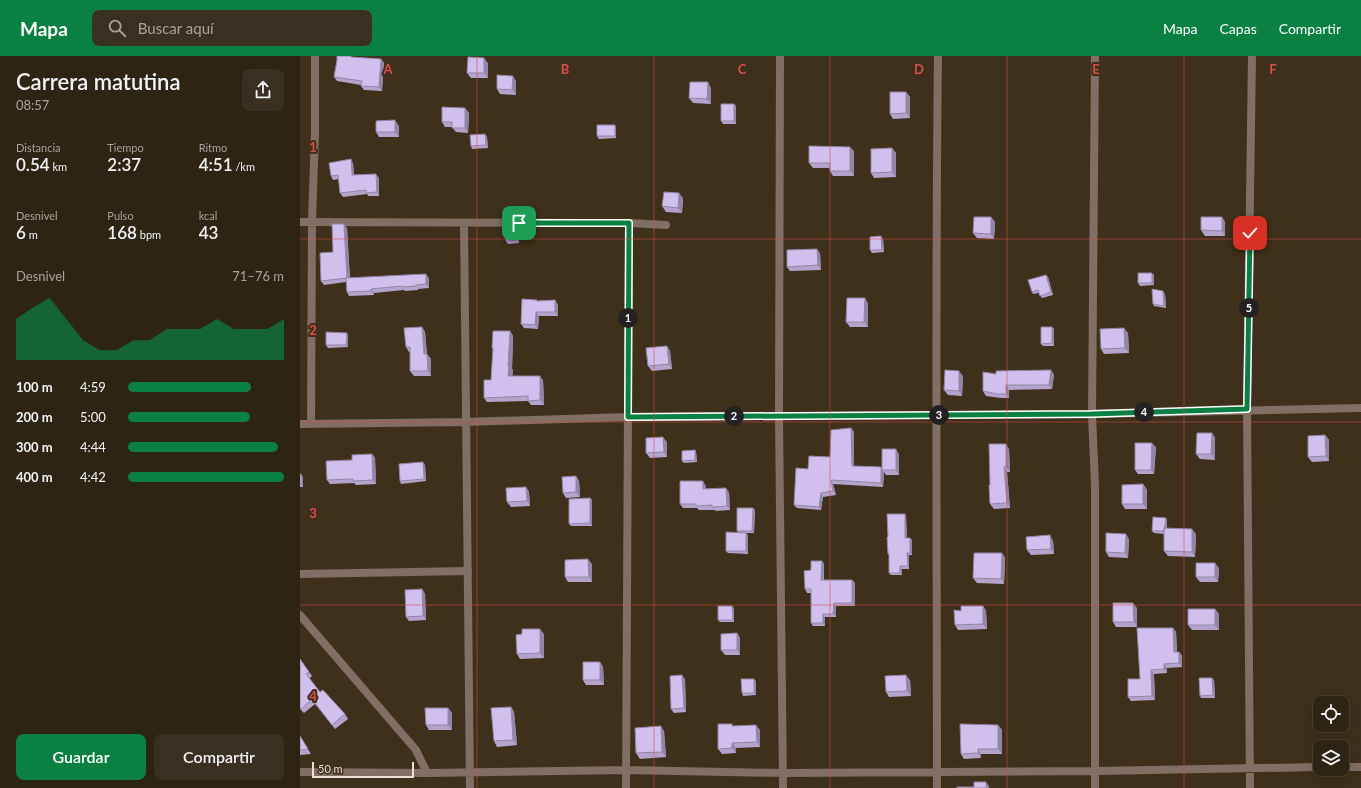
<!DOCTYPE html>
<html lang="es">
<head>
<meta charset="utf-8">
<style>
	:root { --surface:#2e2414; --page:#3a3022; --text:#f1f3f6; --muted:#a7a4a0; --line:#494134; --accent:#0b8043 }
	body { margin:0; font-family:Lato,sans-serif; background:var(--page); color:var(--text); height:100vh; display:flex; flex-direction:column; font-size:15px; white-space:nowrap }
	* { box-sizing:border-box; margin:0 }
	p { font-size:13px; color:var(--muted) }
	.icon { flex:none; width:22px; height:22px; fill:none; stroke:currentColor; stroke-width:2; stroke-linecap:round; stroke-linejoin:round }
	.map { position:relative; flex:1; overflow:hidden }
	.drawer { display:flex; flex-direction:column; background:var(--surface); width:300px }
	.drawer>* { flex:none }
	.controls { position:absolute; left:1013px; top:640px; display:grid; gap:8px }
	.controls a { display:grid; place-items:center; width:36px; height:36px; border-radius:8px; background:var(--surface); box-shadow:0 4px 16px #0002,0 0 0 1px var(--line); font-size:20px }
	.scale { position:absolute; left:12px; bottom:10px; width:102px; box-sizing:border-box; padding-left:4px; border:2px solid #e9e0d3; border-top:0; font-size:11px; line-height:14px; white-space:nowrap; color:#e9e0d3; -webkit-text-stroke:3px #3e301a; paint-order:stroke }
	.pin { position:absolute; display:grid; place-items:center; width:34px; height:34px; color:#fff; margin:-17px; border-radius:8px; box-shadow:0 2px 6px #0006 }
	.km { position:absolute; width:20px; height:20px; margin:-10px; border-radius:50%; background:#222; color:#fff; font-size:11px; line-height:20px; text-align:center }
	.round { display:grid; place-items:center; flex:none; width:42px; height:42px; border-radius:8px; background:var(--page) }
	.overview { display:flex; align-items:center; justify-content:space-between; height:68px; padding:0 16px }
	h1 { font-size:22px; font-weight:600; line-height:30px }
	.figures { display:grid; grid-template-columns:repeat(3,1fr); gap:6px; height:68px; padding:4px 16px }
	.figures div { display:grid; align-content:center }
	.figures b { font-size:17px; font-weight:600 }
	.figures small { font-size:11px; font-weight:400 }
	.figures p { font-size:11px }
	.chart { height:112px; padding:8px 16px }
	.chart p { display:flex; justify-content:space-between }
	.chart svg { width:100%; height:72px; margin-top:4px; fill:var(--accent); opacity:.7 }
	.cta { display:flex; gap:8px; margin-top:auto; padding:8px 16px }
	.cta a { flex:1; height:46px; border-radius:8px; background:var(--accent); color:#fff; font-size:16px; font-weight:600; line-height:46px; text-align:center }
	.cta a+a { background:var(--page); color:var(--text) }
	ul { padding:0 16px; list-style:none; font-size:13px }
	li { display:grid; grid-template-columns:64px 48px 1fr; align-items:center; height:30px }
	li i { height:10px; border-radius:5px; background:var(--accent) }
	header { display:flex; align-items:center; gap:24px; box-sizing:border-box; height:56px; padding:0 20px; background:var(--accent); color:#fff }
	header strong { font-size:19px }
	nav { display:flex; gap:22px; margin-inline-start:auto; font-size:14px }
	.search { width:280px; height:36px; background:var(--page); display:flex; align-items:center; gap:10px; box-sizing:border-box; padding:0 14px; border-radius:8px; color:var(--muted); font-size:15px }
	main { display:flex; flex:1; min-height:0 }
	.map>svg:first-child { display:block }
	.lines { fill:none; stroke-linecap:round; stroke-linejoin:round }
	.service { stroke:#816e64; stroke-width:8 }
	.minor { stroke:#816e64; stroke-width:8 }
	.wall { fill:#b4a4cc }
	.shaded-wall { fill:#9286a6 }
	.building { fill:#d1bfed; stroke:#9286a6 }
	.route-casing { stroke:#fff; stroke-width:8 }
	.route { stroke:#0b8043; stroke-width:5 }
	.grid { fill:none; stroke:#da4d4a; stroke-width:1; stroke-opacity:0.55 }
	.grid-label { font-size:13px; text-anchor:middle; font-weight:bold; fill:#da4d4a; stroke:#3e301a; stroke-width:4; stroke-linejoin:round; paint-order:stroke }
</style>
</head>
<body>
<header>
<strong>Mapa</strong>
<div class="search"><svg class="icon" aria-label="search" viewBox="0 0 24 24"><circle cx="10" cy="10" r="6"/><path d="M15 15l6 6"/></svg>Buscar aquí</div>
<nav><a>Mapa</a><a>Capas</a><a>Compartir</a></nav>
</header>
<main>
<section class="drawer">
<div class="overview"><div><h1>Carrera matutina</h1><p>08:57</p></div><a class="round"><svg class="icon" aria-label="share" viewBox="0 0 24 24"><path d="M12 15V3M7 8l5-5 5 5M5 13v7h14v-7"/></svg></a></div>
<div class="figures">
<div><p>Distancia</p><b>0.54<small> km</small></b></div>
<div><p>Tiempo</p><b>2:37</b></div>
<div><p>Ritmo</p><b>4:51<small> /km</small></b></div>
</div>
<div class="figures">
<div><p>Desnivel</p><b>6<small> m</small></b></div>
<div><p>Pulso</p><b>168<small> bpm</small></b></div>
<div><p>kcal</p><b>43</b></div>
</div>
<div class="chart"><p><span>Desnivel</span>71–76 m</p>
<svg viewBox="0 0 160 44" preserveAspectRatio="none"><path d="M0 44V19L10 12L20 6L30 19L40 32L50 38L60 38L70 32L80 32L90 25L100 25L110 25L120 19L130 25L140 25L150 25L160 19V44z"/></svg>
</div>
<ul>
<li><b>100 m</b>4:59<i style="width:79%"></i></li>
<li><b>200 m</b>5:00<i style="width:78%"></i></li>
<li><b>300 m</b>4:44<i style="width:96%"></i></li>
<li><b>400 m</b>4:42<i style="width:100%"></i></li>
</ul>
<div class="cta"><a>Guardar</a><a>Compartir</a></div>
</section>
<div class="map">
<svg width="1061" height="732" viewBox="0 0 1061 732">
	<rect width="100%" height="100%" fill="#3e301a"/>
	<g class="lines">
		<path class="service" d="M0,518L168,515"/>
		<path class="minor" d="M480,0L479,360L483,732
			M795,0L792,358L795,430V732
			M0,166L329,167
			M164,167L170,732
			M0,368L165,366L328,361L792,358L1061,352
			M11,368L12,166L15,76V0
			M0,559L116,694L127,717
			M1042,711H1061
			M0,716L127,717L325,714L483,717L796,715L1020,711
			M326,732L329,167L366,169
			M637,732C637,488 635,244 638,0
			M950,732L947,353L952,0"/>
	</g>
	<path class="wall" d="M54,1L81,3L84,7L82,35L64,34L61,30V29L37,25L34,21Z
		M188,7V22H171L167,17Z
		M216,25V39L200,38L197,33Z
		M411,32V48L393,47L389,42Z
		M606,36L610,41V62L593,63L590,58Z
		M434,48L436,50V68H423L421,65Z
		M165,52L169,57L168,77L156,76L152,71H145L142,66Z
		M99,70V81H79L76,76Z
		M316,71V82L299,83L297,80Z
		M185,78L187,81L188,92L172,93L171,90Z
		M592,92L596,97V121L574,122L571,117Z
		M554,95V120H533L530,115V112H513L509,107Z
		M53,107L54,119L79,122V140H68L67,138L43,141L40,137L39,123L33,124L31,120Z
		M383,142L382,157L366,156L362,150Z
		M691,161L695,166L694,183L677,182L673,177Z
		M922,161L925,166V180H905L901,174Z
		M47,172L50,222H129V232L118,233V234L105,235L104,234L74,237V239L49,240L47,236L46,226L24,229L21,225L33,196Z
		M219,172V187L208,188L206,185Z
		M583,183L584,196L572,197L570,194Z
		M520,197L521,214L490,215L487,211Z
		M746,219L748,221L753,239L742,242L739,237L733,238L732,236Z
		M854,219V229L840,230L838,227Z
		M865,238L866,252L854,250L853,248Z
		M255,244L258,249V260H239L238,273L224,272L221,268L238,245Z
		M568,247V271H550L546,266Z
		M122,271L125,276L127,298L131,303V320H114L110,315V296H109L106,291Z
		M752,271L754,273V290H743L741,288Z
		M210,275L213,280L212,313L213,314L212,320L243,324L244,349H231L228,345L187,346L184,342L191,324L193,294L192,292Z
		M828,277L829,297L804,298L801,293Z
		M48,279V291L28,292L26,289Z
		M367,290L370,295L372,313L352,315L348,310Z
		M751,314L754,319L752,333L709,334V342H701L686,340L683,335L696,318Z
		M663,320L662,340L648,339L644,334Z
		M551,372L554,376V410L581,411L582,412L599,398V419H586L584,416L583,431L533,428L536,439L523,441L521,454L497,452L494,449L508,413L530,401Z
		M912,377L915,382V404L900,403L896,398Z
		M1025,379L1029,384V405L1012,406L1008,401Z
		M367,386V401L350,402L346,397Z
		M856,391L854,418H838L835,414Z
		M709,393L710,416H707L710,452L694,453L690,448V429Z
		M395,394L396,396L397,406L384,407L382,405Z
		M72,398L75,402L76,428L56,429L54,427L30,428L27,424L52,404Z
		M125,409L126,425L101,428L100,425Z
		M0,418L3,421V431H0Z
		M276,420L279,425L280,441L266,442L263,437Z
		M843,428L847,434V453H825L822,448Z
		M406,430V433L429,436L430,454L416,455L415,454H399L397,452H383L380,448Z
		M226,431L229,436L230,450L211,451L207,446Z
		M290,442L292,444V470H271L269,468Z
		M453,452L455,454L454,477H446L448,479V498L428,497L426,495L438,476L437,475Z
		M605,458L606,460L607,482H610L612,484V499H609V513H602V519H591L589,517V499L588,498V481Z
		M866,462L867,465V472L896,478L895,501L868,500L864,495V478L854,477L852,475Z
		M829,483L828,502L809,501L806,496Z
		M753,485L754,498L731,499L727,494Z
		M702,497L705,502L704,528L677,527L673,522Z
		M522,505L524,508V524H552L555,527V550H536V561H525V570H513L511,567V537H507L505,533L511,514Z
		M292,508V526H268L265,521Z
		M919,512L918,526H900L896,521Z
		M122,533L125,538L126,564L109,565L106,561Z
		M683,550L686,555L687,573L658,574L655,569L661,555Z
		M434,552V566H420L418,564Z
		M837,552V571H816L813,566Z
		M915,553L919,558V574H892L888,569Z
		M873,572L876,576L877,596H879L882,600V611L867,612V617L854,618L855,644L831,645L828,641Z
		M437,577L440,582V599H425L421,594Z
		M222,578H244V602L220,603L217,598Z
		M0,603L12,620L9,623L20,636L45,658L48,663L35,673L15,648L4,657L0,653Z
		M300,606L303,611L304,629H286L283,624Z
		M385,623L386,656L374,657L371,653Z
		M610,624L611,640L589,641L586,636Z
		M914,624L915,642H901L900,640Z
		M456,625V639L443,640L442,637Z
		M211,651L214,656L217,689L197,691L194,685Z
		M148,652L152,657V674H129L126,669Z
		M432,668L433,670L460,674V691L436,692V697L422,698L418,693Z
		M698,669L702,674V698H681V702L664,703L661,698Z
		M364,675L366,701L340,703L336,697Z
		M0,680L11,698L0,699Z"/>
	<path class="shaded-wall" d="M184,2L188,7V22L184,17Z
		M81,3L84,7L82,35L79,31Z
		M213,20L216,25V39L212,34Z
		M408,26L411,32V48L407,43Z
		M606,36L610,41V62L606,57Z
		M434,48L436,50V68L434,65Z
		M165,52L169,57L168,77L165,72Z
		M95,64L99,70V81L95,76Z
		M315,69L316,71V82L315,80Z
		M185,78L187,81L188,92L186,89Z
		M550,91L554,95V120L550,115Z
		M592,92L596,97V121L592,116Z
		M51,103L53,107L54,123L52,119Z
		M76,118L79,122V140L77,136Z
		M379,137L383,142L382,157L378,152Z
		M691,161L695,166L694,183L691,178Z
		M922,161L925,166V180L922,175Z
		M44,168L47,172L50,226L47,222Z
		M217,170L219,172V187L218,184Z
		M581,180L583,183L584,196L582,194Z
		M517,193L520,197L521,214L518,209Z
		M852,217L854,219V229L852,227Z
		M126,218L129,222V232L126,228Z
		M746,219L748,221L753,239L751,236Z
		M71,233L74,237V239L71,235Z
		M863,235L865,238L866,252L864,250Z
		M565,242L568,247V271L564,266Z
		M255,244L258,249V260L255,256Z
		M236,256L239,260L238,273L235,269Z
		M122,271L125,276L127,301V298L131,303V320L128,315L124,298Z
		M752,271L754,273V290L752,287Z
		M824,272L828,277L829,297L825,292Z
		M210,275L213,280L212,313L213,314L212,324L208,320V310Z
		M47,277L48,279V291L46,289Z
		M367,290L370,295L372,313L369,308Z
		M751,314L754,319L752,333L749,329Z
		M659,315L663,320L662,340L659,335Z
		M240,320L243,324L244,349L240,344Z
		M706,329L709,334V342L706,338Z
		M551,372L554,376V414L552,410Z
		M912,377L915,382V404L911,398Z
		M1025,379L1029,384V405L1026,400Z
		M363,381L367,386V401L364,396Z
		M852,387L856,391L854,418L851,414Z
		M706,388L709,393L710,416L706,411Z
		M596,393L599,398V419L596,414Z
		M395,394L396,396L397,406L395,404Z
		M72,398L75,402L76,428L73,424Z
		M123,406L125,409L126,425L124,423Z
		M581,411L583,414H582L584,416L583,431L581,427Z
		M704,411L707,416L710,452L707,447Z
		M1,418L3,421V431L2,428Z
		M276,420L279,425L280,441L276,436Z
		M531,424L533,428L536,439L533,435Z
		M403,425L406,430V438L403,433Z
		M843,428L847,434V453L843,448Z
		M226,431L229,436L230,450L227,445Z
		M426,432L429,436L430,454L427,450Z
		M521,437L523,441L521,454L519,451Z
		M290,442L292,444V470L290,467Z
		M453,452L455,454L454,477L452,475Z
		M605,458L606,460L607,484L605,482Z
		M866,462L867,465V478L865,475Z
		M892,473L896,478L895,501L892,496Z
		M446,477L448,479V498L446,495Z
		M826,478L829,483L828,502L825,497Z
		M750,479L753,485L754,498L751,493Z
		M610,482L612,484V499L610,497Z
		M607,497L609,499V513L608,510Z
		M702,497L705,502L704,528L701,523Z
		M288,503L292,508V526L289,521Z
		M522,505L524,508L523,528L521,524Z
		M915,507L919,512L918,526L915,521Z
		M600,510L602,513V519L600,517Z
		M552,524L555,527V550L552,547Z
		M122,533L125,538L126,564L123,560Z
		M534,547L536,550V561L533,558Z
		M833,547L837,552V571L834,566Z
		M432,550L434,552V566L433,564Z
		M683,550L686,555L687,573L683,568Z
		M915,553L919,558V574L915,569Z
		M523,558L525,561V570L523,567Z
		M873,572L876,576L877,600L874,596Z
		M240,573L244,578V602L240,597Z
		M437,577L440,582V599L437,594Z
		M879,596L882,600V611L879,607Z
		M300,606L303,611L304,629L300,624Z
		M864,608L867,612V617L864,613Z
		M851,614L854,618L855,644L852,640Z
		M382,619L385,623L386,656L384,652Z
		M606,619L610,624L611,640L607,635Z
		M912,622L914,624L915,642L913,639Z
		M454,623L456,625V639L454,637Z
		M211,651L214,656L217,689L213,684Z
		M148,652L152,657V674L148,669Z
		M456,669L460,674V691L457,686Z
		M698,669L702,674V698L698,693Z
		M361,670L364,675L366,701L362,696Z
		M432,687L436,692V697L432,692Z
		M678,693L681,698V702L678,697Z
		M686,726L689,730V732H686Z"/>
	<path class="building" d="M37,0H51V1L81,3L79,31L61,30L62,25L34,21L37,4Z
		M168,1L184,2V17H167Z
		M197,19L213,20L212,34L197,33Z
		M390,26H408L407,43L389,42Z
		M590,36H606V57L590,58Z
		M421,48H434V65H421Z
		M142,51L165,52V72H152V66H142Z
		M95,64V76H76V65Z
		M297,69H315V80H297Z
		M185,78L186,89L171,90L170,79Z
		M509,90L550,91V115H530V107H509Z
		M592,92V116L571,117V93Z
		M51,103L52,119L76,118L77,136L66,137V134L40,137L38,119L31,120L29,107Z
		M364,136L379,137L378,152L362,150Z
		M674,161H691V178L673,177Z
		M901,161H922V175L901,174Z
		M32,168H44L47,222L21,225L20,197L33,196Z
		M205,170H217L218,184L206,185Z
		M581,180L582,194H570V181Z
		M517,193L518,209L487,211V194Z
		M838,217H852V227H838Z
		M126,218V228L116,229V230L103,231L102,230L71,233V235L47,236L46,222Z
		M746,219L751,236L740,240L738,234L732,236L728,224Z
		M852,233L863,235L864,250L853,248Z
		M547,242H565L564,266H546Z
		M222,243L237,244V245L255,244V256H236L235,269L221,268Z
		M122,271L124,298H127L128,315H110V291H106L104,272Z
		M741,271H752V287L741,288Z
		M824,272L825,292L801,293L800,273Z
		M193,275H210L208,310H209L208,320H240V344L228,345V340L184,342V324H191L193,292H192Z
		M26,276L47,277L46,289H26Z
		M367,290L369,308L348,310L346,292Z
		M645,314L659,315V335L644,334Z
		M751,314L749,329H706V338H698L683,335V316L696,318V315Z
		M551,372L552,410L581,411V427L531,424L533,435L521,437L519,451L494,449L496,412L508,413L509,400L530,401L531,374Z
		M897,377H912L911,398H896Z
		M1025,379L1026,400L1008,401V380Z
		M363,381L364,396L346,397V382Z
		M835,387H852L851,414H835Z
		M689,388H706V411H704L707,447L690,448L689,429H690Z
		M582,393H596V414H582Z
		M395,394V404L382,405V395Z
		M72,398L73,424L53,425V423L27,424L26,405L52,404V399Z
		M123,406L124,423L100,425L99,408Z
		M0,418H1L2,428L0,429Z
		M276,420V436L263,437L262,421Z
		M380,425H403V433L426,432L427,450L412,451V449L396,450V448H380Z
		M843,428V448H822V429Z
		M226,431L227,445L207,446L206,432Z
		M290,442V467L269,468V443Z
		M437,452H453L452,475H437Z
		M587,458H605V482H610V497H607L608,510H600V517H589V498H588L587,481H588Z
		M853,461L866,462L864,475H852Z
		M864,472L892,473V496L864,495Z
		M426,476L446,477V495H426Z
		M806,477L826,478L825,497L806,496Z
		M750,479L751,493L727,494L726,481Z
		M674,497H702L701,523L673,522Z
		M288,503L289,521H265V504Z
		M511,505H522L521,524H552V547H534L533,558H523V567H511V533H505L504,515L511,514Z
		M896,507H915V521H896Z
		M122,533L123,560L106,561L105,534Z
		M813,547H833L834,566H813Z
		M418,550H432L433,564H418Z
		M661,550H683V568L655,569L654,554L661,555Z
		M888,553H915V569H888Z
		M837,572H873L874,596H879V607L864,608V613L851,614L852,640L828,641V623H840Z
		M222,573H240V597L217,598L216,579L222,578Z
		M437,577V594H421V578Z
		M0,603L9,616L6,618L20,636L23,634L45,658L32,669L12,643L1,653L0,652Z
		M283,606H300V624H283Z
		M382,619L384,652L371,653L370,620Z
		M606,619L607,635L586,636L585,620Z
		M899,622H912L913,639L900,640Z
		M441,623H454V637H442Z
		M211,651L213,684L194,685L191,652Z
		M125,652H148V669H126Z
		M418,668H432V670L456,669L457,686L432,687V692L418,693Z
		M660,668L698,669V693H678V697L661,698Z
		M361,670L362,696L336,697L335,672Z
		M0,680L8,693L0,694Z
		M674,726H686V732H657V731H674Z"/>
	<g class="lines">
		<g class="route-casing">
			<path id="route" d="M219,167H329L328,361L792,358L947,353L950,177"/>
		</g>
		<use href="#route" class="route"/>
	</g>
	<path class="grid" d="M177,0V732M354,0V732M530,0V732M707,0V732M884,0V732M0,183H1061M0,366H1061M0,549H1061"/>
	<g class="grid-label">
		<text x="88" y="18">A</text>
		<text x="265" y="18">B</text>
		<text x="442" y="18">C</text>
		<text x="619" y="18">D</text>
		<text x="796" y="18">E</text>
		<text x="973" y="18">F</text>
		<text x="13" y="96">1</text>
		<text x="13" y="279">2</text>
		<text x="13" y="462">3</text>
		<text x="13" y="645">4</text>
	</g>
</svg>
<div class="controls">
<a><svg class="icon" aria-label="locate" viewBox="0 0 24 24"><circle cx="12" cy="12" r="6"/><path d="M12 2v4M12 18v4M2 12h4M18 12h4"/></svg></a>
<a><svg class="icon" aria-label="layers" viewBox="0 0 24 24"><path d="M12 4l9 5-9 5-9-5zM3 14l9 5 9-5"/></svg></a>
</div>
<div class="scale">50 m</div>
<div class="pin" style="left:219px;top:167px;background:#1e9e55"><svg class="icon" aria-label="arrive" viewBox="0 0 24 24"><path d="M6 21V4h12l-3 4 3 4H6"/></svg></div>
<div class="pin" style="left:950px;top:177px;background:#d93025"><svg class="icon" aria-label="check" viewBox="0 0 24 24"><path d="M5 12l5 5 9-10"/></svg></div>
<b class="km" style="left:328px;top:262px">1</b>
<b class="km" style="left:434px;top:360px">2</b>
<b class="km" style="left:639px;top:359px">3</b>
<b class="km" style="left:844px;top:356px">4</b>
<b class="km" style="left:949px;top:252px">5</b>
</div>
</main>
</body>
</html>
